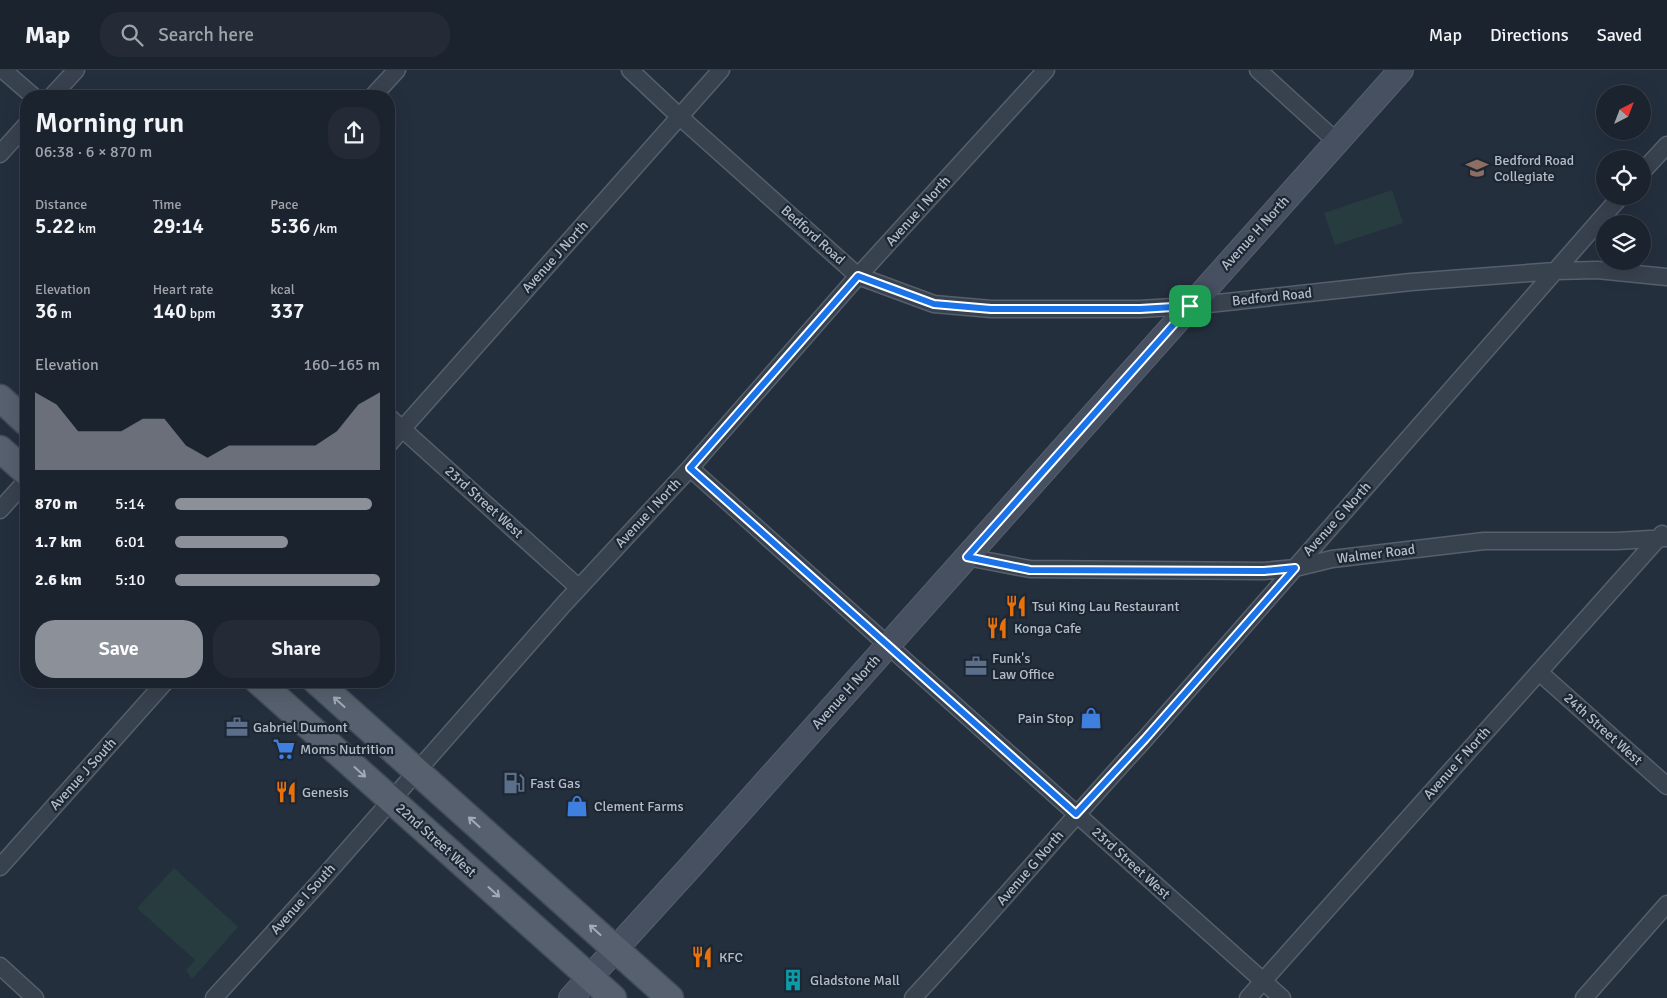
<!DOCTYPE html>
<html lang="en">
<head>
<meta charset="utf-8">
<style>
	:root { --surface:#1b232e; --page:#242b36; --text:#f1f3f6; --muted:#a0a4aa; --line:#39404a; --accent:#8c9099 }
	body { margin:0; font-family:Signika,sans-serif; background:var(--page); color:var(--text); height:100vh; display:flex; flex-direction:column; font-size:19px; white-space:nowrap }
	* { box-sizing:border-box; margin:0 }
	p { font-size:16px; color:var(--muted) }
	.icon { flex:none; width:28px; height:28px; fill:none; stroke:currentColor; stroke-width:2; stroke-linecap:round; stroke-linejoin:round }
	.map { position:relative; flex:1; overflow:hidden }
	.side { position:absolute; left:20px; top:20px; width:375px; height:598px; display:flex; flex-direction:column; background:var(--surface); border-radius:20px; box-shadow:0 5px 20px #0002,0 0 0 1px var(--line) }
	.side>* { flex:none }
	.needle { width:32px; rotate:42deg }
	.tools { position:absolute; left:1596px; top:15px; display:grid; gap:10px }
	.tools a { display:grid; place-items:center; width:55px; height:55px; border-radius:50%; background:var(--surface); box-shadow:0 5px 20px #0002,0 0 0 1px var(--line); font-size:25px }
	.pin { position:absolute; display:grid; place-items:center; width:42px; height:42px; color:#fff; margin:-21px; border-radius:10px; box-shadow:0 2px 8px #0006 }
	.round { display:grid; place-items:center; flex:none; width:52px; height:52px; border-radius:20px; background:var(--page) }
	.summary { display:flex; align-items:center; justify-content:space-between; height:85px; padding:0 15px }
	h1 { font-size:28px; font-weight:600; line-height:38px }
	.metrics { display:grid; grid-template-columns:repeat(3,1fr); gap:8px; height:85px; padding:5px 15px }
	.metrics div { display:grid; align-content:center }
	.metrics b { font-size:21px; font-weight:600 }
	.metrics small { font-size:14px; font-weight:400 }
	.metrics p { font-size:14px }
	.chart { height:140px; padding:10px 15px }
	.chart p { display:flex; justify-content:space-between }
	.chart svg { width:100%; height:90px; margin-top:5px; fill:var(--accent); opacity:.7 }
	.cta { display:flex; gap:10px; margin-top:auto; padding:10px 15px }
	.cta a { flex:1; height:58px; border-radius:20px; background:var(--accent); color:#fff; font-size:20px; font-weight:600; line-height:58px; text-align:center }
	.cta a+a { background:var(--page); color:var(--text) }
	ul { padding:0 15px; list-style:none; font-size:16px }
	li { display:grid; grid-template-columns:80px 60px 1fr; align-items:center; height:38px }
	li i { height:12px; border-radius:6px; background:var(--accent) }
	header { display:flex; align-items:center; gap:30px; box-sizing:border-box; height:70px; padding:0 25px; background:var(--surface); border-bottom:1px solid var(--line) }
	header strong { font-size:24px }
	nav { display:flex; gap:28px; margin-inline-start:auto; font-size:18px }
	.search { width:350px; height:45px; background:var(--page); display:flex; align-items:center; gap:12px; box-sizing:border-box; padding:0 18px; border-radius:20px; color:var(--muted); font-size:19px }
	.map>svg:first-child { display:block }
	.green { fill:#263c3f }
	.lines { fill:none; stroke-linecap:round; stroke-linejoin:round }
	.street-casing { stroke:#565f6c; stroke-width:19 }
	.secondary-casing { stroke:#565f6c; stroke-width:26 }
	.primary-casing { stroke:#414a57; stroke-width:29 }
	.street { stroke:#38414e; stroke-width:16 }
	.secondary { stroke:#465061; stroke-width:24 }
	.primary { stroke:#56606e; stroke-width:26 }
	.oneway { stroke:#a1aab7 }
	.route-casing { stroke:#fff; stroke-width:10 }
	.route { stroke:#1a73e8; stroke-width:6 }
	.labels { text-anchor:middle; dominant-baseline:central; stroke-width:4.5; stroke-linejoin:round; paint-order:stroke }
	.poi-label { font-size:14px; fill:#b4bcc9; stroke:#1d2633; text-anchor:start }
	.street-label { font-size:14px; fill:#b4bcc9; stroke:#1d2633 }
</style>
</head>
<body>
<header>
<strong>Map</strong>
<div class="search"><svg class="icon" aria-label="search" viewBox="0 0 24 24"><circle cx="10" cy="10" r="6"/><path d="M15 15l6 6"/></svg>Search here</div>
<nav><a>Map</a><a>Directions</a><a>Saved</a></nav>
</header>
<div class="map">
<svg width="1667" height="928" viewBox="0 0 1667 928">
	<rect width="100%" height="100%" fill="#242f3e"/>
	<path class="green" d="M1392,120L1403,153L1335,175L1324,143Z
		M174,798L238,857L192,909L186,900L195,890L139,840L138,837Z"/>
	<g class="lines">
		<g class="street-casing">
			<path id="street" d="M3,0L33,26
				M630,0L680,47L858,206L934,234L991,239H1140L1190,236L1411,212L1555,201L1597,200L1667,207
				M1258,0L1337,72
				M52,26L76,0
				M373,26L397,0
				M0,84L26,55
				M1642,102L1667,75
				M389,347L579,518
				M389,374L721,0
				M690,398L1282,928
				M0,440L26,411
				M967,487L1030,499L1264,501L1295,498L1332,489L1484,471H1617L1667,468
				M1539,602L1667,716
				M0,797L166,611
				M0,896L35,928
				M214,928L316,816L564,534L690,398L851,214L1046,0
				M913,928C992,843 1067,754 1145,669L1621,126
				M1248,928L1662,464
				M1584,928L1667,834"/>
		</g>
		<g class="secondary-casing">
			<path id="secondary" d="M571,928L693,794L1401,0"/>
		</g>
		<g class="primary-casing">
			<path id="primary" d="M0,328L26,352
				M0,379L26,402
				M258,611L613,928
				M316,611L670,928"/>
		</g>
		<use href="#street" class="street"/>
		<use href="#secondary" class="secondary"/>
		<use href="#primary" class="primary"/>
	</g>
	<defs><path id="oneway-shaft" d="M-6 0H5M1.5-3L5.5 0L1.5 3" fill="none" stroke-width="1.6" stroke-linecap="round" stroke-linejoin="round" transform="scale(1.25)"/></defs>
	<g class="oneway">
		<use href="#oneway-shaft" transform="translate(339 632) rotate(-138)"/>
		<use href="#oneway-shaft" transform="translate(360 702) rotate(42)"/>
		<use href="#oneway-shaft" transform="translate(474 752) rotate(-138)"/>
		<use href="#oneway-shaft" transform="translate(494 822) rotate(42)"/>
		<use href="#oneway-shaft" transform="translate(595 860) rotate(-138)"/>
	</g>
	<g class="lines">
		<g class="route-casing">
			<path id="route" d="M858,206L934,234L991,239H1140L1190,236L967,487L1030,500L1264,501L1295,498L1145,669L1076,744L690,398Z"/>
		</g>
		<use href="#route" class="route"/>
	</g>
	<defs>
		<g id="school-bare" transform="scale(1.725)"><path d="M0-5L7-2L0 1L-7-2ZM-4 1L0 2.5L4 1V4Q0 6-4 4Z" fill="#8d6e63" stroke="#1d2633" stroke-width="2.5" paint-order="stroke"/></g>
		<g id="restaurant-bare" transform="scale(1.725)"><path d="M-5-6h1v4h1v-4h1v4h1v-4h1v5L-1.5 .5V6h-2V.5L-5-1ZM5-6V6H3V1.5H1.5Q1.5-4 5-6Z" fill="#e8710a" stroke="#1d2633" stroke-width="2.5" paint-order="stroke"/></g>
		<g id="office-bare" transform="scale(1.725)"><path d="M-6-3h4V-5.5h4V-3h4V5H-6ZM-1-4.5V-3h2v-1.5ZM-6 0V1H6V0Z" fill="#5c6f8a" stroke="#1d2633" stroke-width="2.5" paint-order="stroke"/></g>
		<g id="shop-bare" transform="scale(1.725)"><path d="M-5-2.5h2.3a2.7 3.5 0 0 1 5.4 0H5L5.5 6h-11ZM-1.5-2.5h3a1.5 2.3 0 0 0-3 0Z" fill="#3f7fe0" stroke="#1d2633" stroke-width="2.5" paint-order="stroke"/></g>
		<g id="supermarket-bare" transform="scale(1.725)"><path d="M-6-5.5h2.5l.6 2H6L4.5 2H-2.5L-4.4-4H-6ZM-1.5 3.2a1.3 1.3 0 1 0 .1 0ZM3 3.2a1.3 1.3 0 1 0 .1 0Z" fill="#3f7fe0" stroke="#1d2633" stroke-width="2.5" paint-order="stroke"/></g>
		<g id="fuel-bare" transform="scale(1.725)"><path d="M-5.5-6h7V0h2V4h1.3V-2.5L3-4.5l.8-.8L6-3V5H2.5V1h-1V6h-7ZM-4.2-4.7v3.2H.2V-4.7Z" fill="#5c6f8a" stroke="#1d2633" stroke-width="2.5" paint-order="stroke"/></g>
		<g id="building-bare" transform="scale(1.725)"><path d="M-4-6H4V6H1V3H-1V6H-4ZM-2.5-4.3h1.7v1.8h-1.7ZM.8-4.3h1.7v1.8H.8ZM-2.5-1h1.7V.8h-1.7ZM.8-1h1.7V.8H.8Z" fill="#0f9aa8" stroke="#1d2633" stroke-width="2.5" paint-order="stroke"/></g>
	</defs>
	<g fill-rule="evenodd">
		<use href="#school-bare" x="1477" y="98"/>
		<use href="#restaurant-bare" x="1016" y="536"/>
		<use href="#restaurant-bare" x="997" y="558"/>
		<use href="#office-bare" x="976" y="596"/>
		<use href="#shop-bare" x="1091" y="648"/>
		<use href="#office-bare" x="237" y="657"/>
		<use href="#supermarket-bare" x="284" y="679"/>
		<use href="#fuel-bare" x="514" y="713"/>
		<use href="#restaurant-bare" x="286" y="722"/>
		<use href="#shop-bare" x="577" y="736"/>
		<use href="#restaurant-bare" x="702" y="887"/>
		<use href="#building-bare" x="793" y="910"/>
	</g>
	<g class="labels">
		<g class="poi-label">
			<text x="1494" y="90">Bedford Road<tspan x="1494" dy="16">Collegiate</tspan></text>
			<text x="1032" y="536">Tsui King Lau Restaurant</text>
			<text x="1014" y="558">Konga Cafe</text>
			<text x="992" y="588">Funk's<tspan x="992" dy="16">Law Office</tspan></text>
			<text x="1074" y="648" text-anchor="end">Pain Stop</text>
			<text x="253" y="657">Gabriel Dumont</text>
			<text x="300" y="679">Moms Nutrition</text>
			<text x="530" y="713">Fast Gas</text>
			<text x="302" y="722">Genesis</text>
			<text x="594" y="736">Clement Farms</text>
			<text x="719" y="887">KFC</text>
			<text x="810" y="910">Gladstone Mall</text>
		</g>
		<g class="street-label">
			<text transform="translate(918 141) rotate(-48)">Avenue I North</text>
			<text transform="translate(1255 163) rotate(-48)">Avenue H North</text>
			<text transform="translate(813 165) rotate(42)">Bedford Road</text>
			<text transform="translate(555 187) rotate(-48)">Avenue J North</text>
			<text transform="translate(1272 227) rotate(-6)">Bedford Road</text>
			<text transform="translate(484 432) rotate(42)">23rd Street West</text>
			<text transform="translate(648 443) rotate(-47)">Avenue I North</text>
			<text transform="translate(1337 449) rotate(-48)">Avenue G North</text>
			<text transform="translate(1376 484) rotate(-7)">Walmer Road</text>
			<text transform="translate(846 622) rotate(-48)">Avenue H North</text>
			<text transform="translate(1603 659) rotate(42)">24th Street West</text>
			<text transform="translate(1457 693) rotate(-48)">Avenue F North</text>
			<text transform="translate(83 704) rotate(-48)">Avenue J South</text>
			<text transform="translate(436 770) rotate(42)">22nd Street West</text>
			<text transform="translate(1131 793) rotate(42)">23rd Street West</text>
			<text transform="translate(1030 798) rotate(-49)">Avenue G North</text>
			<text transform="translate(303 829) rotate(-48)">Avenue I South</text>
		</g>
	</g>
</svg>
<div class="tools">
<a><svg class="needle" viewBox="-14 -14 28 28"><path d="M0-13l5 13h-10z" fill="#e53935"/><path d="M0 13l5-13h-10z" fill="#a0a4aa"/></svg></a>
<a><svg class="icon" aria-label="locate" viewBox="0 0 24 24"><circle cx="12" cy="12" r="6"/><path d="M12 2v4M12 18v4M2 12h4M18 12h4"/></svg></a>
<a><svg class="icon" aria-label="layers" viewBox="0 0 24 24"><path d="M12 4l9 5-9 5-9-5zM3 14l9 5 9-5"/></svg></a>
</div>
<div class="pin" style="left:1190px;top:236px;background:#1e9e55"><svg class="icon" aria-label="arrive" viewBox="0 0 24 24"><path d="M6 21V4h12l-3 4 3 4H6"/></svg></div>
<section class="side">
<div class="summary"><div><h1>Morning run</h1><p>06:38 · 6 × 870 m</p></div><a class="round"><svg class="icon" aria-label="share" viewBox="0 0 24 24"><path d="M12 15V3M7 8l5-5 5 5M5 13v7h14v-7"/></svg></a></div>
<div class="metrics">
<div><p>Distance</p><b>5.22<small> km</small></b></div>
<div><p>Time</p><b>29:14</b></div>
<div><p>Pace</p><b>5:36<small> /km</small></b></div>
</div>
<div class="metrics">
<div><p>Elevation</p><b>36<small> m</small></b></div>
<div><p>Heart rate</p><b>140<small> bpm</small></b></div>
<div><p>kcal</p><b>337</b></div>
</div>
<div class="chart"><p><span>Elevation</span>160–165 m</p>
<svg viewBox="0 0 160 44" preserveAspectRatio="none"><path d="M0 44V6L10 12L20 25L30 25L40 25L50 19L60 19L70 32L80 38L90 32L100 32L110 32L120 32L130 32L140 25L150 12L160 6V44z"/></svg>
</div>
<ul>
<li><b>870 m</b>5:14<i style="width:96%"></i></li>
<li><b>1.7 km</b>6:01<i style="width:55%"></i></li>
<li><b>2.6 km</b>5:10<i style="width:100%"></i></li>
</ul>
<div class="cta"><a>Save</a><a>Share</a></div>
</section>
</div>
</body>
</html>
